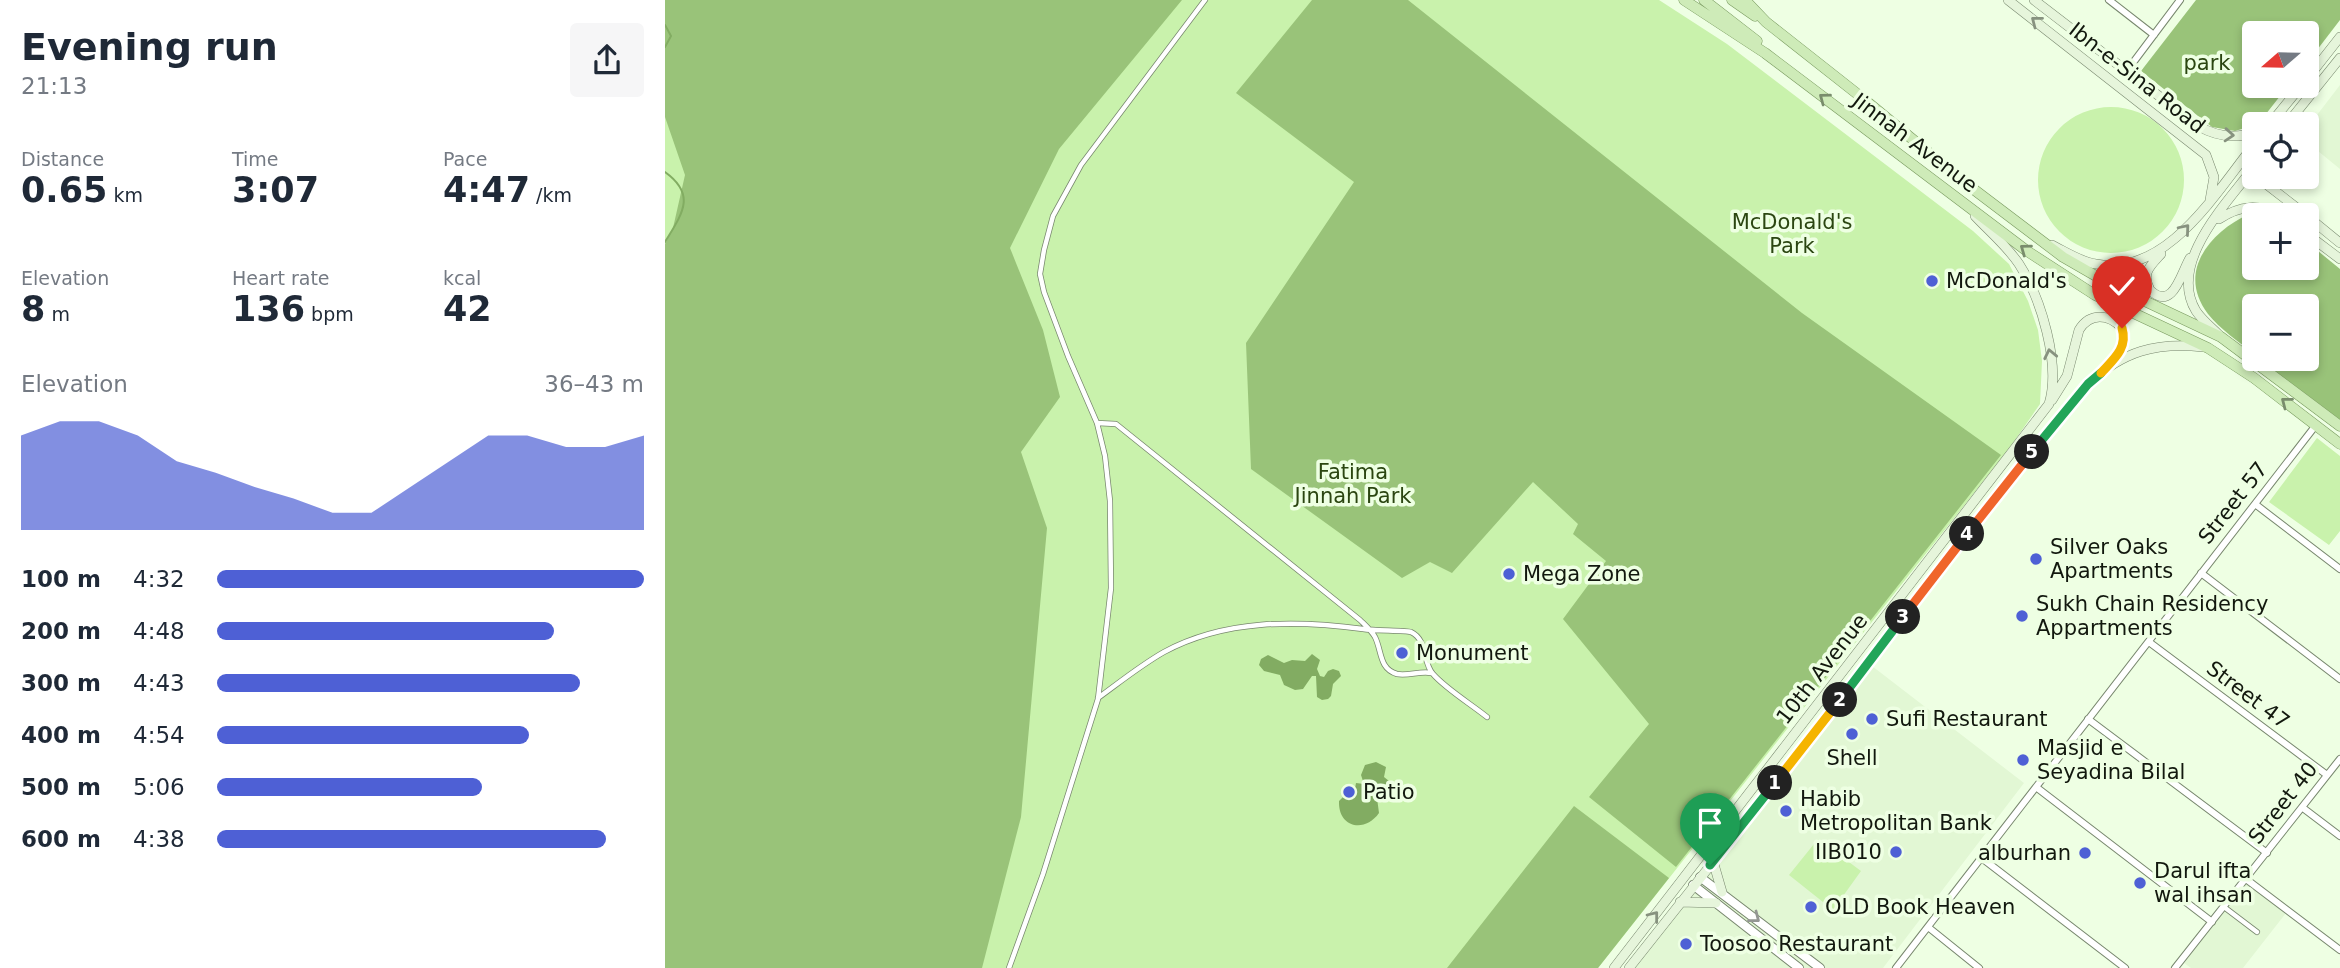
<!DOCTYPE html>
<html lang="en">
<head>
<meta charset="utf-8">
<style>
	:root { --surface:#fff; --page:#f6f6f7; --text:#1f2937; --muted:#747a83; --accent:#4e60d5 }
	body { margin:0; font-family:"DejaVu Sans",sans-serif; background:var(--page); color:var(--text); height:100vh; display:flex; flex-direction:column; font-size:26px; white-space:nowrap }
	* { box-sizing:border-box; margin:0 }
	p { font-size:23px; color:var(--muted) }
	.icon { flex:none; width:38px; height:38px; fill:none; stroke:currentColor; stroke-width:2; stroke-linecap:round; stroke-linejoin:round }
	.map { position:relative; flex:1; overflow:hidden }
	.details { display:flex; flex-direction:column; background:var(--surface); width:665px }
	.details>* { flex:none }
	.needle { width:46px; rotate:250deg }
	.fabs { position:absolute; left:1577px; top:21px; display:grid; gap:14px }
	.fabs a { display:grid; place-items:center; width:77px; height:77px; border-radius:7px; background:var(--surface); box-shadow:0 4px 10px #0003; font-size:35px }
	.pin { position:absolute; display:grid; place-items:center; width:60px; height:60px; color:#fff; margin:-72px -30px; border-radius:50% 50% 50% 0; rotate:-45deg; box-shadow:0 0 7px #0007 }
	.pin .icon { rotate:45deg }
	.km { position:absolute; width:35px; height:35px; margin:-18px; border-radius:50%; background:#222; color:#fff; font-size:19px; line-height:35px; text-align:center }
	.round { display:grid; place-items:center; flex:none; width:74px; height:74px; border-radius:7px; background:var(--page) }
	.head { display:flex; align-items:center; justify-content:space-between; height:119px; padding:0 21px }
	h1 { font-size:38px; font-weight:600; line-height:52px }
	.figures { display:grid; grid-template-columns:repeat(3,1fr); gap:10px; height:119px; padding:7px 21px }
	.figures div { display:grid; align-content:center }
	.figures b { font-size:35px; font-weight:600 }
	.figures small { font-size:19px; font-weight:400 }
	.figures p { font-size:19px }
	.chart { height:196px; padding:14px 21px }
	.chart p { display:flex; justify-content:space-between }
	.chart svg { width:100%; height:126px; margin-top:7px; fill:var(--accent); opacity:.7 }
	ul { padding:0 21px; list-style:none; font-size:23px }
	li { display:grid; grid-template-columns:112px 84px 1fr; align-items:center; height:52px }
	li i { height:18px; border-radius:9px; background:var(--accent) }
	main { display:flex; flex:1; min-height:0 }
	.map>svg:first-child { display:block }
	.built { fill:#e2f7d4 }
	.green { fill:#c9f2ac }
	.forest { fill:#99c379 }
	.water { fill:#82ac62 }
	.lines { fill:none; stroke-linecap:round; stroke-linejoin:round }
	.stream { stroke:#82ac62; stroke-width:2 }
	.pedestrian-casing { stroke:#78876e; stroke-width:6 }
	.minor-casing { stroke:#78876e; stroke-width:8 }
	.tertiary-casing { stroke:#78876e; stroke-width:10 }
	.secondary-casing { stroke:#78876e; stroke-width:10 }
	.primary-casing { stroke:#77985d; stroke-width:11 }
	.pedestrian { stroke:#fff; stroke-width:4.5 }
	.minor { stroke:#fff; stroke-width:6 }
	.tertiary { stroke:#fff; stroke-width:8 }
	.secondary { stroke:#e6f5db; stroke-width:9 }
	.primary { stroke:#ceebb8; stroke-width:10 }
	.oneway { stroke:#87927f }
	.oneway2 { stroke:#798c6c }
	.oneway3 { stroke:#949793 }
	.split-1-casing { stroke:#fff; stroke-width:14 }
	.split-2-casing { stroke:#fff; stroke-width:14 }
	.split-3-casing { stroke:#fff; stroke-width:14 }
	.split-4-casing { stroke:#fff; stroke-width:14 }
	.split-5-casing { stroke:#fff; stroke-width:14 }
	.split-6-casing { stroke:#fff; stroke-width:14 }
	.split-7-casing { stroke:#fff; stroke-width:14 }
	.split-1 { stroke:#22a559; stroke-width:9 }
	.split-2 { stroke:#f5b400; stroke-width:9 }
	.split-3 { stroke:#22a559; stroke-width:9 }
	.split-4 { stroke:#f0652b; stroke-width:9 }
	.split-5 { stroke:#f0652b; stroke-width:9 }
	.split-6 { stroke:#22a559; stroke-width:9 }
	.split-7 { stroke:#f5b400; stroke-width:9 }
	.poi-dot { fill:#4e60d5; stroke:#eeffe3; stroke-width:2.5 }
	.labels { text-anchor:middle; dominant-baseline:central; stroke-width:7; stroke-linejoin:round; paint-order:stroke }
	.park-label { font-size:21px; fill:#2b4611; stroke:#eeffe3 }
	.street-label { font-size:21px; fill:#12180e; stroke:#eeffe3 }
	.poi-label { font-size:21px; fill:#12180e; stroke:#eeffe3; text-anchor:start }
</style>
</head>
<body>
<main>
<section class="details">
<div class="head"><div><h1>Evening run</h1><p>21:13</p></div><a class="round"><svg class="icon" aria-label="share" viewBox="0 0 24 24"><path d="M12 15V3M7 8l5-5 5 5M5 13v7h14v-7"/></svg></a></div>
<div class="figures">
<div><p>Distance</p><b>0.65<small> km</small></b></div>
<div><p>Time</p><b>3:07</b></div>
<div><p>Pace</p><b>4:47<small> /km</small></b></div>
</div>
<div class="figures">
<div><p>Elevation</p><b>8<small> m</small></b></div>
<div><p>Heart rate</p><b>136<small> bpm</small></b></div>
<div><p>kcal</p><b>42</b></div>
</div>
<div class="chart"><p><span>Elevation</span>36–43 m</p>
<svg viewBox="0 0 160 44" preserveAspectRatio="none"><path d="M0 44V11L10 6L20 6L30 11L40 20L50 24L60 29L70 33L80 38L90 38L100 29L110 20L120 11L130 11L140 15L150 15L160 11V44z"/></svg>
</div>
<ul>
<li><b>100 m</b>4:32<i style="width:100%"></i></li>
<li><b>200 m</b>4:48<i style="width:79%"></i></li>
<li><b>300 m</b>4:43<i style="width:85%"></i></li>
<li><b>400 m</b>4:54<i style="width:73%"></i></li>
<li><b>500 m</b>5:06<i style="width:62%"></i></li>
<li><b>600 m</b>4:38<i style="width:91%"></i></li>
</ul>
</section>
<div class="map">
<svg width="1675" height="968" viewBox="0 0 1675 968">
	<rect width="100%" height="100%" fill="#eeffe3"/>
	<path class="built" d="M1675,85V169L1642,142V128Z
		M1207,666L1359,783L1218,968H970Z
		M1581,883L1621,913L1578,968H1526L1519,963Z"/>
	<path class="green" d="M0,0H994L1062,44L1308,231L1344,264L1363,301L1373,330L1377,361L1375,404L1343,450L933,968H0Z
		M1373 180a73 73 0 1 1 146 0a73 73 0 1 1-146 0Z
		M1652,438L1675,456V531L1664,545L1604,502Z
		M1153,839L1196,871L1168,910L1124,875Z"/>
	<path class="forest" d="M0,0H517L394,149L345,248L378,330L395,397L356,452L382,528L356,817L317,968H0V244L8,228L20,175L0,117Z
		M647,0H743L1137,313L1336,455L1011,867L924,797L984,724L898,619L941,561L908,534L913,524L868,482L787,573L765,562L737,578L586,469L581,343L689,182L571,93Z
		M1531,0H1675V20L1642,63V33H1589V86H1623L1593,124L1570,131L1547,127L1476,71Z
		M1584,214L1594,215H1589V268H1642V242L1675,269V423L1595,359H1642V306H1589V354C1574,342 1555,329 1543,314C1511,272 1545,232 1584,214Z
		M909,806L1004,878L933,968H782Z"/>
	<path class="water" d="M647,654L655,660L652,669L655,676L659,677L663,671L668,669L674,671L676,676L668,684L666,696L663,699L657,700L652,697L651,676H647L638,689L630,690L619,685L615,675L599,671L594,665L596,659L603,655L619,663L627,660L640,661Z
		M711,762L721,767L719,777L729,785V790L725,794H716L712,798L714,813C700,833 673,828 674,801L679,796L689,794L691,783L699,784L696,775L700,765Z"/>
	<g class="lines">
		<path class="stream" d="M0,25L6,36L0,47
			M0,172C32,195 17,214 0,242"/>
		<g class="pedestrian-casing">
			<path id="pedestrian" d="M432,423L451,424L695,620C700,625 706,630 710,637C717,651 714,669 732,674C743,676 755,671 766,673
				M433,698C455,682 476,665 499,652C560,619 632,620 698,629C709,631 740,630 746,632C763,640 757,662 768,674C781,689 806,704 822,717
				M1559,907L1592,932
				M344,968L378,874L433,699L446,588L445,501L440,456L432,423L403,356L379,292L375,274L379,250L388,216L416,165L540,0"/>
		</g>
		<g class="minor-casing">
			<path id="minor" d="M1444,0L1489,35
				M1461,72L1515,0
				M1590,504L1675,569
				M1536,573L1675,679
				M1484,642L1662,775
				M1423,719L1602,853
				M1371,787L1547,922
				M1638,808L1675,836
				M1318,859L1460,968
				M1581,879L1675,950
				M1263,927L1314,968
				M1231,968L1651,425
				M1510,968L1675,759"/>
		</g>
		<g class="tertiary-casing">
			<path id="tertiary" d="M1035,877L1155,968
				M1028,885L1134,968"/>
		</g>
		<g class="secondary-casing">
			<path id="secondary" d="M1343,0L1541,155L1549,177L1545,200
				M1369,0L1533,126C1551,136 1569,140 1589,132
				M1642,79L1675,37
				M1605,124L1636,86
				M1622,124L1675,58
				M1592,177L1641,215
				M1642,216L1675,243
				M1554,219C1576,205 1593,204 1617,215
				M1642,234L1675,259
				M1387,245C1401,252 1416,262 1431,264C1502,277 1551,192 1589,145
				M1496,254C1485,266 1476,273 1485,290C1508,312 1516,273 1525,258
				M1554,335C1546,327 1537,320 1531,311C1502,263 1562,203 1589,167
				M1387,400L1402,376L1414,330C1425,312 1444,314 1457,328C1461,343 1456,352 1445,363
				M1048,861L1057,892
				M1015,902L1051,903
				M949,968L1384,404C1396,364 1376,298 1354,264C1342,246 1324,231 1310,216
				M964,968L1110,784L1312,521L1423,384C1458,351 1491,342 1538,347"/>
		</g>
		<g class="primary-casing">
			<path id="primary" d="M1019,0L1100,53L1362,251L1430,295L1543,348L1589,378L1675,444
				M1039,0L1092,41
				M1067,0L1090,16
				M1080,0L1101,22L1200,100L1303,185L1398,257L1450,287L1556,337L1675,426"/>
		</g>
		<use href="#pedestrian" class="pedestrian"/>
		<use href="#minor" class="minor"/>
		<use href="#tertiary" class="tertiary"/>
		<use href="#secondary" class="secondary"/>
		<use href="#primary" class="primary"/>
	</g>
	<defs><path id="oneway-chevron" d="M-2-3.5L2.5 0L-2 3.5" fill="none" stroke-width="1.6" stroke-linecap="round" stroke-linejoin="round" transform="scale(1.75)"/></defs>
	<g class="oneway">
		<use href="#oneway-chevron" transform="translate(1371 21) rotate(-142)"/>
		<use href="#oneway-chevron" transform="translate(1564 135) rotate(4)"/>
		<use href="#oneway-chevron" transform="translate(1520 229) rotate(-50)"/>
		<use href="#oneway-chevron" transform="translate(1385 354) rotate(-102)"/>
		<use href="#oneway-chevron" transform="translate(989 916) rotate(-52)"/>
	</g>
	<g class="oneway2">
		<use href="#oneway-chevron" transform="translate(1159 98) rotate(-143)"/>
		<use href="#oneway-chevron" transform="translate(1360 249) rotate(-144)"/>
		<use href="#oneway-chevron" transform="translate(1621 402) rotate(-142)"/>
	</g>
	<use class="oneway3" href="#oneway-chevron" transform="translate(1090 918) rotate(38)"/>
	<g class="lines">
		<g class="split-1-casing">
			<path id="split-1" d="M1045,865L1110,783"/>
		</g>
		<g class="split-2-casing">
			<path id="split-2" d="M1110,783L1175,700"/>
		</g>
		<g class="split-3-casing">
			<path id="split-3" d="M1175,700L1238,617"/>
		</g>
		<g class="split-4-casing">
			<path id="split-4" d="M1238,617L1302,534"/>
		</g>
		<g class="split-5-casing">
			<path id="split-5" d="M1302,534L1367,452"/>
		</g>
		<g class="split-6-casing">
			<path id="split-6" d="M1367,452L1423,384L1436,373"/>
		</g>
		<g class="split-7-casing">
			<path id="split-7" d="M1436,373C1449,359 1463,348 1457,328"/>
		</g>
		<use href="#split-1" class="split-1"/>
		<use href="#split-2" class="split-2"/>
		<use href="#split-3" class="split-3"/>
		<use href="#split-4" class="split-4"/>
		<use href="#split-5" class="split-5"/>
		<use href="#split-6" class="split-6"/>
		<use href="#split-7" class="split-7"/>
	</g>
	<g class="poi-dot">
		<circle cx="1267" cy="281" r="7"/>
		<circle cx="1371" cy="559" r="7"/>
		<circle cx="844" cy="574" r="7"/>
		<circle cx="1357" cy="616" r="7"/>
		<circle cx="737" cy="653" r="7"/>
		<circle cx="1207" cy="719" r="7"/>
		<circle cx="1187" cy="734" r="7"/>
		<circle cx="1358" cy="760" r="7"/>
		<circle cx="684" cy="792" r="7"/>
		<circle cx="1121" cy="811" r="7"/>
		<circle cx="1231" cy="852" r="7"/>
		<circle cx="1420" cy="853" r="7"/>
		<circle cx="1475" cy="883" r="7"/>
		<circle cx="1146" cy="907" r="7"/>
		<circle cx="1021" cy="944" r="7"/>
	</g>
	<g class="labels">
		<g class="park-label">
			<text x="1542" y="63">park</text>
			<text x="1127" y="222">McDonald's<tspan x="1127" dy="24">Park</tspan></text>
			<text x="688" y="472">Fatima<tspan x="688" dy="24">Jinnah Park</tspan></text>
		</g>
		<g class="street-label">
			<text transform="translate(1472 78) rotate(38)">Ibn-e-Sina Road</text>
			<text transform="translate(1250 143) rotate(37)">Jinnah Avenue</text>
			<text transform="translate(1568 503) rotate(-52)">Street 57</text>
			<text transform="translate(1157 669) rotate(-52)">10th Avenue</text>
			<text transform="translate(1583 695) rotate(37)">Street 47</text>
			<text transform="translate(1618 803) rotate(-52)">Street 40</text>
		</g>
		<g class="poi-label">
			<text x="1281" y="281">McDonald's</text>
			<text x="1385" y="547">Silver Oaks<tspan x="1385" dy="24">Apartments</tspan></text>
			<text x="858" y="574">Mega Zone</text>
			<text x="1371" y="604">Sukh Chain Residency<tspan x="1371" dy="24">Appartments</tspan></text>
			<text x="751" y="653">Monument</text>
			<text x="1221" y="719">Sufi Restaurant</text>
			<text x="1372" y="748">Masjid e<tspan x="1372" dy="24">Seyadina Bilal</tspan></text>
			<text x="1187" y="758" text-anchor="middle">Shell</text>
			<text x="698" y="792">Patio</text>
			<text x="1135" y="799">Habib<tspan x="1135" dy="24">Metropolitan Bank</tspan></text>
			<text x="1217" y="852" text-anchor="end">IIB010</text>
			<text x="1406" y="853" text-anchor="end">alburhan</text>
			<text x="1489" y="871">Darul ifta<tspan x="1489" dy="24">wal ihsan</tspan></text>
			<text x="1160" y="907">OLD Book Heaven</text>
			<text x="1035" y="944">Toosoo Restaurant</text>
		</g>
	</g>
</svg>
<div class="fabs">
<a><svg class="needle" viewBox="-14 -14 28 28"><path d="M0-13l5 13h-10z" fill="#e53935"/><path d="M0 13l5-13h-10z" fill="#747a83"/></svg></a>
<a><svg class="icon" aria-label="locate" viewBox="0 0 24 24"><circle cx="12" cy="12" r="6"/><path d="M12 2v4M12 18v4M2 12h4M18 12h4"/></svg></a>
<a>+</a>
<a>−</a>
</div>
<div class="pin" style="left:1045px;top:865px;background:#1e9e55"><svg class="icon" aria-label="arrive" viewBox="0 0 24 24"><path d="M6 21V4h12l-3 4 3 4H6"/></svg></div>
<div class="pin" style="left:1457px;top:328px;background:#d93025"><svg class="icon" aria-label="check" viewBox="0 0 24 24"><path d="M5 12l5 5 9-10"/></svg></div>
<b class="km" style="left:1110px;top:783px">1</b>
<b class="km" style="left:1175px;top:700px">2</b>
<b class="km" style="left:1238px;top:617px">3</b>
<b class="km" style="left:1302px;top:534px">4</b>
<b class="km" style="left:1367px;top:452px">5</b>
</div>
</main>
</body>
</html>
